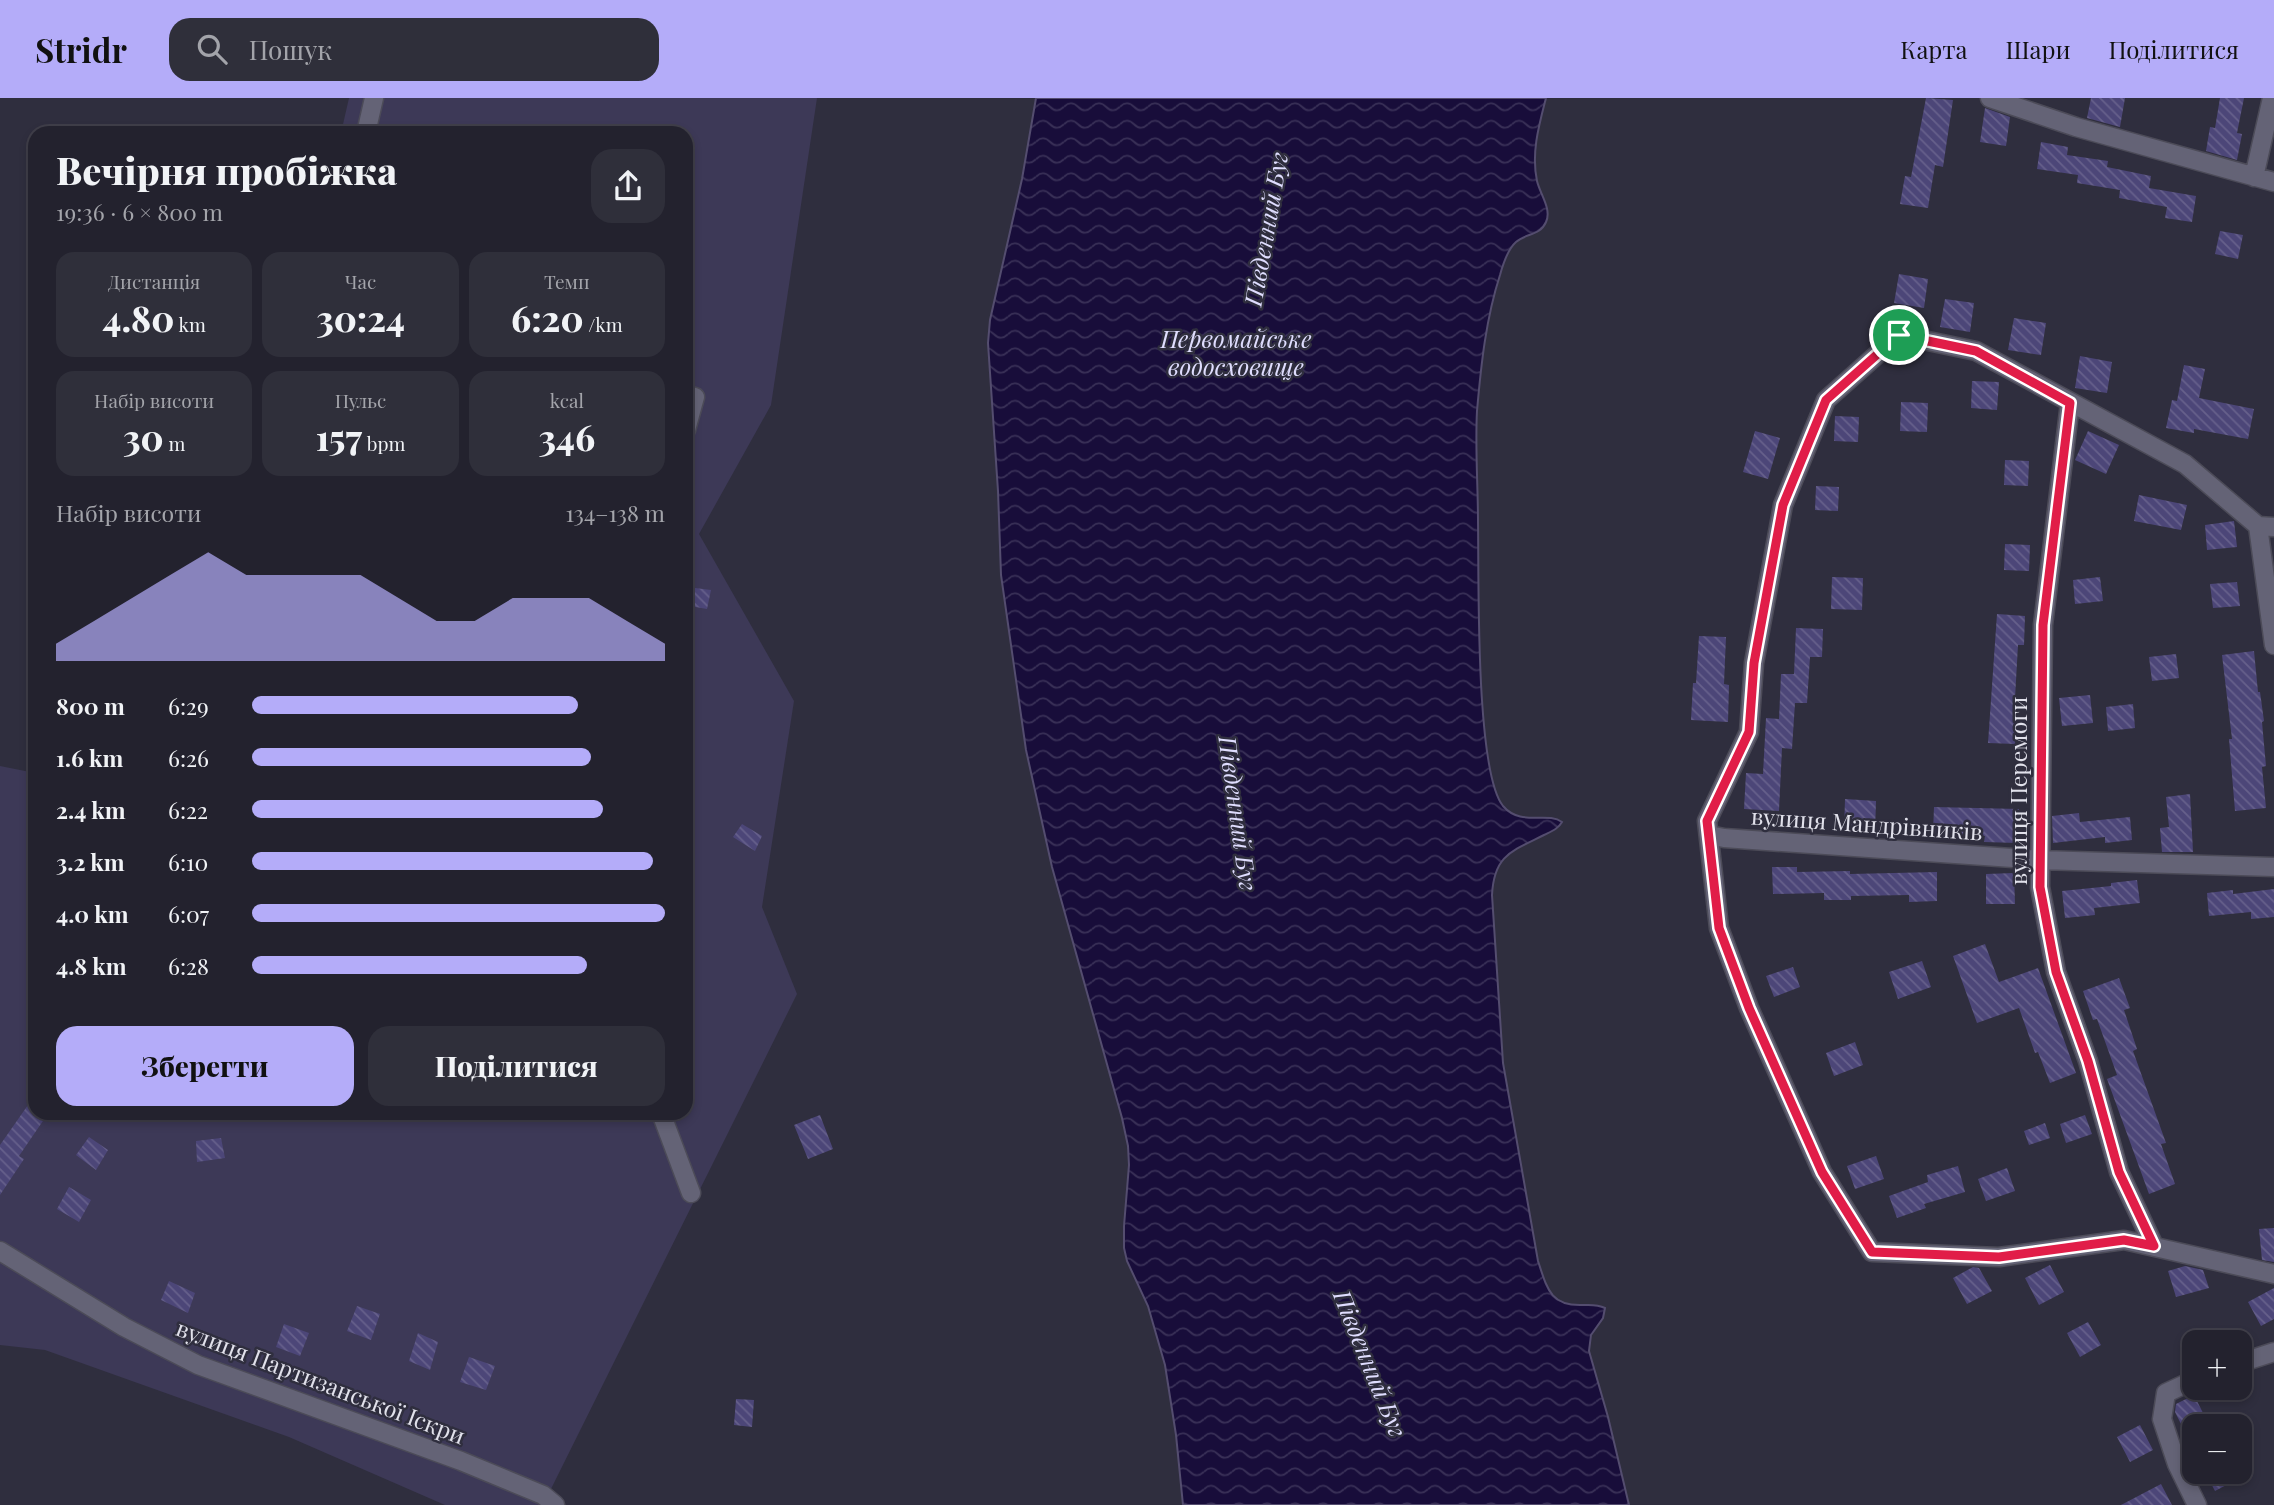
<!DOCTYPE html>
<html lang="uk">
<head>
<meta charset="utf-8">
<style>
	:root { --surface:#23222e; --page:#2f2f3a; --text:#f1f3f6; --muted:#a3a4aa; --line:#403f4a; --accent:#b4acf9 }
	body { margin:0; font-family:"Playfair Display",serif; background:var(--page); color:var(--text); height:100vh; display:flex; flex-direction:column; font-size:26px; white-space:nowrap }
	* { box-sizing:border-box; margin:0 }
	p { font-size:23px; color:var(--muted) }
	.icon { flex:none; width:38px; height:38px; fill:none; stroke:currentColor; stroke-width:2; stroke-linecap:round; stroke-linejoin:round }
	.map { position:relative; flex:1; overflow:hidden }
	.panel { position:absolute; left:28px; top:28px; width:665px; height:994px; display:flex; flex-direction:column; background:var(--surface); border-radius:21px; box-shadow:0 4px 10px #0003,0 0 0 2px var(--line) }
	.panel>* { flex:none }
	.tools { position:absolute; left:2182px; top:1232px; display:grid; gap:14px }
	.tools a { display:grid; place-items:center; width:70px; height:70px; border-radius:14px; background:var(--surface); box-shadow:0 4px 10px #0003,0 0 0 2px var(--line); font-size:35px }
	.pin { position:absolute; display:grid; place-items:center; width:60px; height:60px; color:#fff; margin:-30px; border:4px solid #fff; border-radius:50%; box-shadow:0 2px 7px #0007 }
	.round { display:grid; place-items:center; flex:none; width:74px; height:74px; border-radius:21px; background:var(--page) }
	.overview { display:flex; align-items:center; justify-content:space-between; height:119px; padding:0 28px }
	h1 { font-size:38px; font-weight:800; line-height:52px }
	.metrics { display:grid; grid-template-columns:repeat(3,1fr); gap:10px; height:119px; padding:7px 28px }
	.metrics div { display:grid; align-content:center; border-radius:18px; background:var(--page); text-align:center }
	.metrics b { font-size:35px; font-weight:800 }
	.metrics small { font-size:19px; font-weight:400 }
	.metrics p { font-size:19px }
	.chart { height:196px; padding:14px 28px }
	.chart p { display:flex; justify-content:space-between }
	.chart svg { width:100%; height:126px; margin-top:7px; fill:var(--accent); opacity:.7 }
	.action { display:flex; gap:14px; margin-top:auto; padding:14px 28px }
	.action a { flex:1; height:80px; border-radius:21px; background:var(--accent); color:#111; font-size:28px; font-weight:800; line-height:80px; text-align:center }
	.action a+a { background:var(--page); color:var(--text) }
	ul { padding:0 28px; list-style:none; font-size:23px }
	li { display:grid; grid-template-columns:112px 84px 1fr; align-items:center; height:52px }
	li i { height:18px; border-radius:9px; background:var(--accent) }
	header { display:flex; align-items:center; gap:42px; box-sizing:border-box; height:98px; padding:0 35px; background:var(--accent); color:#111 }
	header strong { font-size:33px }
	nav { display:flex; gap:38px; margin-inline-start:auto; font-size:24px }
	.search { width:490px; height:63px; background:var(--page); display:flex; align-items:center; gap:18px; box-sizing:border-box; padding:0 24px; border-radius:21px; color:var(--muted); font-size:26px }
	.map>svg:first-child { display:block }
	.green { fill:#3d3957 }
	.water { fill:url(#water-waves); stroke:#544d6f; stroke-width:2 }
	.building { fill:url(#building-back-hatch) }
	.lines { fill:none; stroke-linecap:round; stroke-linejoin:round }
	.street-casing { stroke:#4c4b58; stroke-width:21 }
	.street { stroke:#646376; stroke-width:18 }
	.route-casing { stroke:#fff; stroke-width:14 }
	.route { stroke:#e11d48; stroke-width:9 }
	.labels { text-anchor:middle; dominant-baseline:central; stroke-width:5; stroke-linejoin:round; paint-order:stroke }
	.street-label { font-size:23px; fill:#e1e1eb; stroke:#2f2e3e }
	.water-label { font-size:24px; font-style:italic; fill:#dfddfe; stroke:#2f2e3e }
</style>
</head>
<body>
<header>
<strong>Stridr</strong>
<div class="search"><svg class="icon" aria-label="search" viewBox="0 0 24 24"><circle cx="10" cy="10" r="6"/><path d="M15 15l6 6"/></svg>Пошук</div>
<nav><a>Карта</a><a>Шари</a><a>Поділитися</a></nav>
</header>
<div class="map">
<svg width="2274" height="1407" viewBox="0 0 2274 1407">
	<defs>
		<pattern id="water-waves" width="16" height="10" patternUnits="userSpaceOnUse" patternTransform="scale(1.75)"><rect width="16" height="10" fill="#180d3a"/><path d="M0 5q4-4 8 0t8 0" fill="none" stroke="#393057"/></pattern>
		<pattern id="building-back-hatch" width="6" height="6" patternUnits="userSpaceOnUse" patternTransform="scale(1.75)"><rect width="6" height="6" fill="#4c4678"/><path d="M-1 5l2 2M0 0l6 6M5-1l2 2" fill="none" stroke="#66608b"/></pattern>
	</defs>
	<rect width="100%" height="100%" fill="#2f2e3e"/>
	<path class="green" d="M349,0H817L771,307L699,436L794,603L762,809L797,896L546,1401L549,1407H445L289,1339L45,1252L0,1247V668L35,675V1015H686V35H341Z"/>
	<path class="water" d="M1036,0H1546C1539,27 1531,55 1537,83C1540,96 1552,111 1546,124C1540,138 1526,135 1516,144C1508,151 1503,166 1500,177C1486,220 1481,267 1477,313C1475,349 1478,387 1478,424C1479,477 1475,673 1503,708C1521,729 1547,713 1562,724C1558,731 1552,733 1544,737C1512,753 1494,757 1492,797L1503,965L1538,1163C1547,1190 1550,1208 1582,1207C1591,1207 1597,1206 1605,1210L1603,1220L1591,1237L1589,1253L1608,1319L1629,1407H1183L1176,1337L1165,1267L1148,1208L1127,1163L1124,1150V1128L1129,1067L1128,1048L1122,1020L1052,769L1026,652L1001,477L998,393L988,245L990,222L1022,81Z"/>
	<path class="building" d="M1926,0L1953,2L1943,69L1935,67L1928,110L1900,106L1905,78L1911,79Z
		M2091,0H2125L2120,29L2087,20Z
		M2220,0H2244L2237,35L2242,36L2237,62L2206,53L2210,29L2215,30Z
		M1985,10L2010,19L2006,48L1980,44Z
		M2041,44L2068,49L2067,57L2108,63L2107,69L2151,78L2149,90L2196,98L2192,124L2165,120L2167,109L2119,100L2120,92L2077,85L2078,77L2037,71Z
		M2220,133L2243,137L2238,161L2215,156Z
		M1899,176L1928,181L1924,210L1894,205Z
		M1945,201L1974,205L1970,234L1940,229Z
		M2014,220L2046,225L2041,257L2008,252Z
		M2080,258L2112,264L2107,295L2075,290Z
		M2184,267L2205,271L2199,300L2254,311L2248,341L2194,331V335L2166,330L2172,302L2177,303Z
		M1972,283L1999,284L1997,312L1971,310Z
		M1901,304L1928,305L1927,334L1900,333Z
		M1835,318L1859,319L1858,344L1834,343Z
		M1755,333L1780,340L1768,381L1743,374Z
		M2088,333L2119,347L2106,376L2075,362Z
		M2005,362L2029,363L2028,388L2004,387Z
		M1816,388L1839,389L1838,413L1815,412Z
		M2139,397L2187,407L2181,432L2134,423Z
		M2234,423L2237,449L2207,452L2205,427Z
		M2005,446L2030,447L2029,473L2004,472Z
		M1832,479L1863,480L1862,512L1831,511Z
		M2100,479L2103,503L2075,506L2073,482Z
		M2237,484L2240,508L2213,510L2210,486Z
		M695,490L711,492L707,511L690,508Z
		M1997,516L2025,518L2024,547H2018L2014,618H2016L2015,646L1988,645Z
		M1796,530L1823,531L1822,559H1810L1807,605H1795L1792,651L1782,650L1779,713L1744,711L1746,675L1763,676L1766,620L1779,621L1781,576H1794Z
		M1699,538L1726,539L1724,586L1729,587L1728,624L1691,622L1693,585H1696Z
		M2254,553L2258,594H2260L2264,623L2262,624L2266,668L2262,669L2266,710L2235,713L2229,641H2232L2222,557Z
		M2176,556L2179,580L2152,583L2149,559Z
		M2090,597L2093,625L2062,628L2059,600Z
		M2133,606L2135,630L2108,633L2106,609Z
		M2190,696L2193,754H2162L2160,730L2169,729L2166,699Z
		M1845,701L1876,703L1875,735L1844,734Z
		M1934,709L2019,711L2017,745L1984,744L1985,738L1933,735Z
		M2079,715L2080,724L2130,719L2132,742L2105,745V739L2053,745L2052,718Z
		M742,726L762,738L755,753L733,739Z
		M1772,769H1797V774L1850,773V776L1937,774V803L1909,804V797L1851,798V802H1824V795L1773,796Z
		M2014,775L2015,806H1986V776Z
		M2137,782L2140,805L2094,810L2095,817L2065,820L2062,793L2111,788V785Z
		M2274,791V819L2251,821V814L2209,818L2207,795L2233,792V796Z
		M1985,846L1999,884L2038,870L2076,975L2050,985L2038,954L2035,955L2019,910L1977,925L1953,858Z
		M1922,863L1931,889L1898,901L1889,874Z
		M1793,869L1800,889L1774,899L1766,878Z
		M2119,880L2130,910L2124,912L2137,951L2133,953L2166,1045L2161,1046L2175,1086L2149,1096L2107,981L2117,977L2097,921L2093,922L2083,893Z
		M1855,944L1863,967L1834,978L1826,955Z
		M28,1007L35,1011V1015L47,1017L19,1058L24,1061L0,1097V1047Z
		M820,1017L833,1051L808,1061L794,1027Z
		M2085,1017L2092,1036L2066,1045L2060,1026Z
		M2045,1025L2050,1040L2029,1047L2024,1033Z
		M89,1039L108,1052L96,1072L76,1057Z
		M221,1040L225,1060L197,1064L196,1043Z
		M1876,1058L1884,1081L1855,1091L1847,1068Z
		M1958,1068L1965,1094L1924,1106L1926,1110L1897,1120L1889,1098L1928,1084L1927,1077Z
		M2007,1070L2015,1093L1986,1103L1978,1081Z
		M69,1089L91,1102L79,1124L57,1111Z
		M2274,1130V1164L2262,1162L2259,1131Z
		M2050,1167L2064,1194L2039,1207L2025,1180Z
		M2185,1168L2203,1172L2209,1190L2176,1199L2168,1173Z
		M1973,1169L1979,1170L1992,1193L1967,1206L1953,1180Z
		M169,1183L195,1195L188,1215L161,1202Z
		M2274,1190V1221L2261,1228L2248,1204Z
		M357,1208L380,1216L371,1242L347,1233Z
		M2088,1224L2101,1247L2080,1259L2067,1235Z
		M284,1226L309,1235L300,1258L276,1249Z
		M418,1235L438,1244L430,1272L409,1263Z
		M469,1259L495,1268L486,1292L460,1284Z
		M2194,1297L2206,1321L2184,1332L2175,1314L2176,1306Z
		M736,1301L754,1302L752,1329L734,1327Z
		M2140,1327L2153,1352L2130,1364L2117,1339Z
		M2205,1374H2251L2215,1393Z
		M2161,1386L2172,1407H2121Z"/>
	<g class="lines">
		<g class="street-casing">
			<path id="street" d="M1990,0L2076,29L2274,84
				M366,35L374,0
				M2254,79L2272,0
				M686,297L695,299L686,332
				M2070,305L2043,527L2040,789L2056,874L2088,963L2119,1074L2154,1148
				M2258,428L2274,547
				M2274,429L2258,428L2185,366L1976,253L1899,237L1826,302L1783,407L1754,565L1749,634L1707,723L1719,830L1749,910L1822,1074L1872,1154L1999,1159L2124,1142L2274,1176
				M1709,737L1724,740L2040,762L2274,769
				M661,1015L691,1095
				M0,1153L124,1229L198,1267L461,1363L543,1397L555,1407
				M2240,1265L2274,1254
				M2194,1282L2166,1295L2162,1321L2177,1366L2197,1407"/>
		</g>
		<use href="#street" class="street"/>
	</g>
	<g class="lines">
		<g class="route-casing">
			<path id="route" d="M1899,237L1976,253L2070,305L2043,527L2040,789L2056,874L2088,963L2119,1074L2154,1148L2124,1142L1999,1159L1872,1154L1822,1074L1749,910L1719,830L1707,723L1749,634L1754,565L1783,407L1826,302Z"/>
		</g>
		<use href="#route" class="route"/>
	</g>
	<g class="labels">
		<g class="street-label">
			<text transform="translate(2017 693) rotate(-90)">вулиця Перемоги</text>
			<text transform="translate(1867 725) rotate(4)">вулиця Мандрівників</text>
			<text transform="translate(321 1283) rotate(21)">вулиця Партизанської Іскри</text>
		</g>
		<g class="water-label">
			<text transform="translate(1265 131) rotate(-80)">Південний Буг</text>
			<text x="1236" y="240">Первомайське<tspan x="1236" dy="28">водосховище</tspan></text>
			<text transform="translate(1239 715) rotate(82)">Південний Буг</text>
			<text transform="translate(1371 1265) rotate(68)">Південний Буг</text>
		</g>
	</g>
</svg>
<div class="tools">
<a>+</a>
<a>−</a>
</div>
<div class="pin" style="left:1899px;top:237px;background:#1e9e55"><svg class="icon" aria-label="arrive" viewBox="0 0 24 24"><path d="M6 21V4h12l-3 4 3 4H6"/></svg></div>
<section class="panel">
<div class="overview"><div><h1>Вечірня пробіжка</h1><p>19:36 · 6 × 800 m</p></div><a class="round"><svg class="icon" aria-label="share" viewBox="0 0 24 24"><path d="M12 15V3M7 8l5-5 5 5M5 13v7h14v-7"/></svg></a></div>
<div class="metrics">
<div><p>Дистанція</p><b>4.80<small> km</small></b></div>
<div><p>Час</p><b>30:24</b></div>
<div><p>Темп</p><b>6:20<small> /km</small></b></div>
</div>
<div class="metrics">
<div><p>Набір висоти</p><b>30<small> m</small></b></div>
<div><p>Пульс</p><b>157<small> bpm</small></b></div>
<div><p>kcal</p><b>346</b></div>
</div>
<div class="chart"><p><span>Набір висоти</span>134–138 m</p>
<svg viewBox="0 0 160 44" preserveAspectRatio="none"><path d="M0 44V38L10 30L20 22L30 14L40 6L50 14L60 14L70 14L80 14L90 22L100 30L110 30L120 22L130 22L140 22L150 30L160 38V44z"/></svg>
</div>
<ul>
<li><b>800 m</b>6:29<i style="width:79%"></i></li>
<li><b>1.6 km</b>6:26<i style="width:82%"></i></li>
<li><b>2.4 km</b>6:22<i style="width:85%"></i></li>
<li><b>3.2 km</b>6:10<i style="width:97%"></i></li>
<li><b>4.0 km</b>6:07<i style="width:100%"></i></li>
<li><b>4.8 km</b>6:28<i style="width:81%"></i></li>
</ul>
<div class="action"><a>Зберегти</a><a>Поділитися</a></div>
</section>
</div>
</body>
</html>
